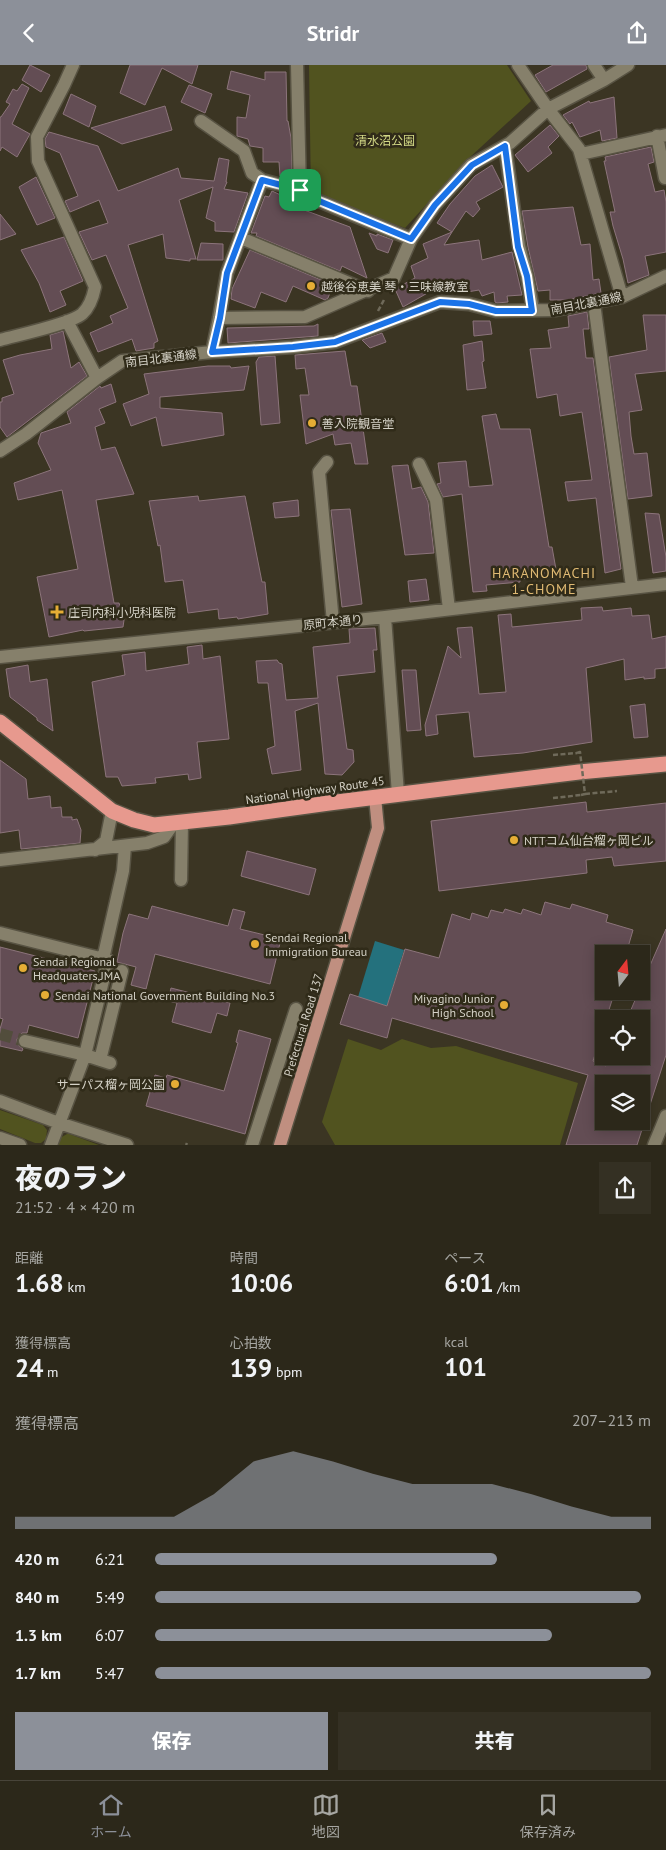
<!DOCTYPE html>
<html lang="ja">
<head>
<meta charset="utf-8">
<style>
	:root { --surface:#2c281a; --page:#343023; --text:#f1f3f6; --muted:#a6a6a2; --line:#484439; --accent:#8c9099 }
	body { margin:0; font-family:"PT Sans","Noto Sans JP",sans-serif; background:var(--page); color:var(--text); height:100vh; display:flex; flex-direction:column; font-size:19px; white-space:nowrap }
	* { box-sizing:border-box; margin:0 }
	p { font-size:16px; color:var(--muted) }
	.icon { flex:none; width:28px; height:28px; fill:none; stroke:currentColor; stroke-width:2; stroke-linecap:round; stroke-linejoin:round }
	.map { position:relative; height:1080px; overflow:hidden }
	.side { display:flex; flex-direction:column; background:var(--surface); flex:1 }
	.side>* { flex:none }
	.needle { width:32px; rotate:16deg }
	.fabs { position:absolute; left:595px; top:880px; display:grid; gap:10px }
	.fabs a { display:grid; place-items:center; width:55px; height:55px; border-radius:0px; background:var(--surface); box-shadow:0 2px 12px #0003,0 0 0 1px var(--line); font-size:25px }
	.pin { position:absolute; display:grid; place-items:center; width:42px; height:42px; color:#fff; margin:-21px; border-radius:10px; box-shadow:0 2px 8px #0006 }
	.round { display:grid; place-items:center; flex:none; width:52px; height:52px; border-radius:0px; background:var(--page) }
	.head { display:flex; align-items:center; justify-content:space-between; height:85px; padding:0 15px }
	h1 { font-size:28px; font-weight:800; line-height:38px }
	.stats { display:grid; grid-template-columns:repeat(3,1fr); gap:8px; height:85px; padding:5px 15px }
	.stats div { display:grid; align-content:center }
	.stats b { font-size:25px; font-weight:800 }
	.stats small { font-size:14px; font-weight:400 }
	.stats p { font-size:14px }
	.chart { height:140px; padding:10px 15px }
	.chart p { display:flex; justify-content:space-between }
	.chart svg { width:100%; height:90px; margin-top:5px; fill:var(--accent); opacity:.7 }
	.cta { display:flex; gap:10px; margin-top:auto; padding:10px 15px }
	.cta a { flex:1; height:58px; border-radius:0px; background:var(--accent); color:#fff; font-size:20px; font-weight:800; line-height:58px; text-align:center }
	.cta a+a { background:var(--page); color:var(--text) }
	ul { padding:0 15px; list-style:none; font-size:16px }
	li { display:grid; grid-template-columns:80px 60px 1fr; align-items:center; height:38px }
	li i { height:12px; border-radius:6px; background:var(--accent) }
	header { display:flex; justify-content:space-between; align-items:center; height:65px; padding:0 15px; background:var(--accent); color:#fff; font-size:22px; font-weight:800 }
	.dock { display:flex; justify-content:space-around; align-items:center; height:70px; border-top:1px solid var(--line); background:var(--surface); font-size:14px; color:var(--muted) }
	.dock a { display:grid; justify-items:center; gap:2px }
	.dock .active { color:var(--accent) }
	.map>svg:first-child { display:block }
	.green { fill:#51531f }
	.water { fill:#24717d }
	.building { fill:#634d54; stroke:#8c747b; fill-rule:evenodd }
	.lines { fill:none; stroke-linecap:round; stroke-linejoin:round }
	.minor-tunnel { stroke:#524d3c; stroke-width:12; stroke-dasharray:12 6; stroke-linecap:butt }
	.minor-casing { stroke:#585343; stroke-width:15 }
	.major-casing { stroke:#585343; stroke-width:15 }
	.highway-casing { stroke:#585343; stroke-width:18 }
	.path { stroke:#6f6a5a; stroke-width:2.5; stroke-dasharray:5 2.5; stroke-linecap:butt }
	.minor { stroke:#86806b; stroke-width:12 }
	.major { stroke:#c08f80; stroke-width:12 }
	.highway { stroke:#e7998e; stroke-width:15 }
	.path-bridge { stroke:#6f6a5a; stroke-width:2.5; stroke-dasharray:5 2.5; stroke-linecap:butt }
	.route-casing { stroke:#fff; stroke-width:10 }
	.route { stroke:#1a73e8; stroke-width:6 }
	.poi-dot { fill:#e5ad35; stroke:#302b19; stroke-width:2 }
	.labels { text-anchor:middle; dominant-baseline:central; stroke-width:5; stroke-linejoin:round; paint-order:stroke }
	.park-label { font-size:12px; fill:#d3d986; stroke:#302b19 }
	.poi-label { font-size:12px; fill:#d5d2c7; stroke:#302b19; text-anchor:start }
	.street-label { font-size:12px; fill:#d5d2c7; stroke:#302b19 }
	.neighbourhood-label { font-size:14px; letter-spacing:1px; fill:#e0ba73; stroke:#302b19 }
</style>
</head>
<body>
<header><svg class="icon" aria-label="back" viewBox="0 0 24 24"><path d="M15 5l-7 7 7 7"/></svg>Stridr<svg class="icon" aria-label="share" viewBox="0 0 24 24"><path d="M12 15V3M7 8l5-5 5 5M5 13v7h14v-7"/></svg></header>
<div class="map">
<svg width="666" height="1080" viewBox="0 0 666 1080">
	<rect width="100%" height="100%" fill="#3b3523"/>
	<path class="green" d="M309,0H507L531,36L468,94L405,163L311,130Z
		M348,974L381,985L402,974L431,983L456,981L578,1018L560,1080H335L322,1057Z
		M0,1045L43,1060L47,1065L46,1074L41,1078H35L0,1064Z
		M67,1069H69L99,1080H58L60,1073Z"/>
	<path class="water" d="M375,876L404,885L387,941L358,932Z"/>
	<path class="building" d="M30,0L50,10L41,27L22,15Z
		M130,0H198L192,19L162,3L145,40L120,28Z
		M553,0H586L587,4L546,27L535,10Z
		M231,6L265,15V7H286L287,56H288L291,73L292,109L280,111L279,97H263V83L250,81L248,74L237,71V52L246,53L250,30L227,24Z
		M22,19L29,23L12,59L30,69L17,92L2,82L0,86V52H1L10,39L6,37L13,24L17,26Z
		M189,20L212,29L205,48L181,37Z
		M71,29L96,41L89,62L63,49Z
		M614,32L617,73L602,76L600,65L580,72L572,57L570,59L563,50L589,36L590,38Z
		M165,41L172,65L122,79L91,63Z
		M550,60L559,71L548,82L552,88L528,107L515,90Z
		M49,67L98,81L118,126L178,103L181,113L214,116L219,93L229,95L226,117H227L224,124L248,128L234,167L215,166V157L206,153L213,122L179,135L196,194H190V196L166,193L163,169L128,180L158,276L154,278V283L136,286L132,274L98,287L90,268L113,258L110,251L128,243L106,190L92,195L79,167L108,158L99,135L70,147L65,136L78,131L60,88L46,82L45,74Z
		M651,82L654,97L648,99L655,127L664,125L666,137V187L645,191L649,210L628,218L623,194L613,161L610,147H615L604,96H606L605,92Z
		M492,100L503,122L476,137L480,144L473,152L466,146L452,167L437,158L450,139L475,111Z
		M36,112L55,153L37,160L19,122Z
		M272,126L298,138L296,142L350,162L367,213L342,201L340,206L256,171L257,168H251L265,131L269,132Z
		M573,142L581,180L590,179L593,215L599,214L601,228L566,235H550V225L538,226L528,182L522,146Z
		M0,149L16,169L0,175Z
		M452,167L444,180L479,175L482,195L512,187L522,230L507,231L508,237L497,238L495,237L494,227L482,231L479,225L467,227L466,215L440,227L438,222L403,242L395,224L415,213L411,201L428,193L423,179Z
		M369,168L377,171V169L393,175L388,188L377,184Z
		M64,172L83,216L60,226L66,240L50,247L39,218L21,185Z
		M201,178L223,179V195H197Z
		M250,185L333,220L328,233L325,235L293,221L286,237L261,227L255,243L231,234L232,224Z
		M587,247L589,264H583L586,293H593L621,504L605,508L596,433L568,436L565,417L592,415L582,347L560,351L557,329L537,333L530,284L551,283L548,265L569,262L568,251Z
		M643,250H666V306L635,309L642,345L629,347L631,371L634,389L647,388L652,431L628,434L609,292L647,285Z
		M473,256H490L492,269L474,271Z
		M318,259V271L228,278L227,263L314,261Z
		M63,266L71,303L79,297L87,311L7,372L0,362V337H2V333L14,329L3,295L20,290L52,284L50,270Z
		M382,268L386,277L370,283L362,275Z
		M482,276L484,296L482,297L486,323L467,325L463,280Z
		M345,286L351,321H357L368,399H355L351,378L335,380L333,369L306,379L300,330H309L305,303L296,304L295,290Z
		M275,291L280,358L261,360L256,297L259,292Z
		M208,301H230L231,303L249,301L244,325L160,332V343L222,348L224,370L162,381L156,352L131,361L123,339L149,329L144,309Z
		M111,319L116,337L99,344L105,358L95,362L101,385L115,382L134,429L96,435L114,538H119L124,555L123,562L84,566L83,565L49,572L37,512L78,504L62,425L18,435L14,418L51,405L38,378L41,368L71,358L67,347L100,321L101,323Z
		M496,349L500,364H530L549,482H552L557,510L520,514V517L486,520L487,526L473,527L462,429L443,432L437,419L441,418L438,398L466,396L469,422L493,420L482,351Z
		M408,400L412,424L421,422L428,437L434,488L405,490L392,401Z
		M198,431L199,436L245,431L262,517H265L268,549L238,554L237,552L219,554L218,544L188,548L183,515L165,517L160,480L158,481L149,436Z
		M298,435L299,451L275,453L273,438Z
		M350,444L362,539L342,542L331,445Z
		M645,448L659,449L666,492V506L653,508Z
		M426,514L429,535L410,537L408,516Z
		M602,542L603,546L631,543L632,551L649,550L652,574L666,571V603L655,604V613L644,614V612L625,615L624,594L586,603L592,677L523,688L474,692L469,647L436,650L438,669L426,671L425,660L448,581L461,593L457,563L472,562L479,629L506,627L498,550L511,549L512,562L582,555L581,543Z
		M375,563L377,585H373L375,607L337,611L347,684L353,685L354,697L342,710L325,709L318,638L295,646L301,705L272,709L267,684L275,681L268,618H258L256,596L277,595L279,598L282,599L286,635L318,633L313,582L350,578L349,564Z
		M202,580L203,594L220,591L229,674L197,677L201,713L189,715L188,709L155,713L156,718L122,721L118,712H106L92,617L125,610L122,590L145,587L146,606L189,599L187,582Z
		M28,600L30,617L47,614L53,666L37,655V653L10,632L6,604Z
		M402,605H416L421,665L407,666Z
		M645,639L648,672L634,673L630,641Z
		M0,695L26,714L28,734L50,731L51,743L61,742L62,752H72V755L77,754L81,765L80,778L21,784L19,765L0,768Z
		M586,737L587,747L666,738V796L614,801L612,792L586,795L587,808L439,826L431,756Z
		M247,786L316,804L309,830L241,811Z
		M545,837L570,844L572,839L608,850L606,857L633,865L626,889H604V926H615L606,954H604V961L593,996L606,1001L610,991H641L649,970L641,966V954H627L639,926H641V921L666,864V990L637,1080H566L588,1010L392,953L387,973L340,959L350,929L387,941L405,884L439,893L452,849L470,855L472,848L488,853L491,845L503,848L505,844L521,849L523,844L541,850ZM604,1019H641V1056H604Z
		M152,841L228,861L233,844L245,847L240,864L281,874L270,919L155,889L146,924L131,920L136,902L117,897L123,868L129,849L148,854Z
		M0,882L95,906L78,973L29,960L27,968H22L17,974V979L23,984L22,986L0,981V964L3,954L0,953Z
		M171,923L230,938L227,951L217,948L211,968L172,957L177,938L168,936Z
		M239,965L271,974L245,1069L146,1041L155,1010L166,1013L167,1010L224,1026L238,978L236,977Z"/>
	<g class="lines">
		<path class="minor-tunnel" d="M0,969L25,976"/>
		<g class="minor-casing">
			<path id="minor" d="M297,0L300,125L307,131L411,174L435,140L471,100L510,78L548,44L604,15L628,0
				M518,0L548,44L579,84L622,232
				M594,0L604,15
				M201,56L244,86L252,108L262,115L300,125
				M657,71L665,113
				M505,81L519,181L527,211L533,245
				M581,89L666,70
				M241,173L368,226
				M594,238L632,522
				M219,253L305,252L394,213L411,174
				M67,256L97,313
				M0,275C18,270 70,259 82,249C90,242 93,232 95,222L38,96L37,72L64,20L73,0
				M212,287L219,253L227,208L262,115
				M0,386L26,369L97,313L122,296L212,287L293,282L335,277L440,237L469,239L496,246L556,245L622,232L666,211
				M327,397L319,407L333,557
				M419,399L436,435L449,544
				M385,552L398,729
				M0,592L385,552L666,519
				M95,785L106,776L112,746
				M0,795L147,778L164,772L174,758
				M181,815L182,758
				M0,868L108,895L85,990L110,998
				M103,894L123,806L125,781
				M25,976L85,990L51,1080
				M100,995L122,906
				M0,1036L59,1058L127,1080
				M0,1073L20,1080
				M252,1080L296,944
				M654,1080L666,1051"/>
		</g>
		<g class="major-casing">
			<path id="major" d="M280,1080L378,763L375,732"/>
		</g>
		<g class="highway-casing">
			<path id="highway" d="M0,657L112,746L134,755L154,760L229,752L329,738L579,707L666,699"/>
		</g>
		<path class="path" d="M378,246L385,233
			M553,690L577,688
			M585,729L617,726
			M553,733L581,730
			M186,1080L187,1078"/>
		<use href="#minor" class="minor"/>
		<use href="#major" class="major"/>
		<use href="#highway" class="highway"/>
		<path class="path-bridge" d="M577,688L580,687L585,729L581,730"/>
	</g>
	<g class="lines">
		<g class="route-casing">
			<path id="route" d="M505,81L518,182L527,211L532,246H496L469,239L440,237L335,277L293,282L212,287L220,253L227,208L262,115L300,125L307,131L411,174L435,140L472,100Z"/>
		</g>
		<use href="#route" class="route"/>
	</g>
	<g class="poi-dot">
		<circle cx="311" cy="221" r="5"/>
		<circle cx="312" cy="358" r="5"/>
		<path d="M54.5 539.5h5v5h5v5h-5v5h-5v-5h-5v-5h5z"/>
		<circle cx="514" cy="775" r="5"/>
		<circle cx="255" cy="879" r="5"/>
		<circle cx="23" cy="903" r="5"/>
		<circle cx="45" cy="930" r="5"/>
		<circle cx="504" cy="940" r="5"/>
		<circle cx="175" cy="1019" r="5"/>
	</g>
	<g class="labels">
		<g class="park-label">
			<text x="385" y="75">清水沼公園</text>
		</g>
		<g class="poi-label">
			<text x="321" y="221">越後谷恵美 琴・三味線教室</text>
			<text x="322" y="358">善入院観音堂</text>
			<text x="68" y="547">庄司内科小児科医院</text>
			<text x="524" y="775">NTTコム仙台榴ヶ岡ビル</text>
			<text x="265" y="872">Sendai Regional<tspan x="265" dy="14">Immigration Bureau</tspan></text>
			<text x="33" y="896">Sendai Regional<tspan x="33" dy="14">Headquaters,JMA</tspan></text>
			<text x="55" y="930">Sendai National Government Building No.3</text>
			<text x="494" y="933" text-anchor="end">Miyagino Junior<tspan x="494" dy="14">High School</tspan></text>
			<text x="165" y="1019" text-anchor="end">サーパス榴ヶ岡公園</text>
		</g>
		<g class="street-label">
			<text transform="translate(586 238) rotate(-11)">南目北裏通線</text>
			<text transform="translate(161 293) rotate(-7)">南目北裏通線</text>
			<text transform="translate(333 557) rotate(-6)">原町本通り</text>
			<text transform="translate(315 725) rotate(-8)">National Highway Route 45</text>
			<text transform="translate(303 960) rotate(-73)">Prefectural Road 137</text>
		</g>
		<g class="neighbourhood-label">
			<text x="544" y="508">HARANOMACHI<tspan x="544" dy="16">1-CHOME</tspan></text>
		</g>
	</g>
</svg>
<div class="fabs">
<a><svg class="needle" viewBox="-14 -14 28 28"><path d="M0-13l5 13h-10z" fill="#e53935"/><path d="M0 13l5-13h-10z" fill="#a6a6a2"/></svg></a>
<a><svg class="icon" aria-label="locate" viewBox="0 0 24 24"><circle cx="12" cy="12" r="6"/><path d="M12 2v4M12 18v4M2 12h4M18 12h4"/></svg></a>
<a><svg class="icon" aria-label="layers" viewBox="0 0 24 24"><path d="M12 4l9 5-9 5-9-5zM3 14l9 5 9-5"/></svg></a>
</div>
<div class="pin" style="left:300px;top:125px;background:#1e9e55"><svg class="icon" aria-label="arrive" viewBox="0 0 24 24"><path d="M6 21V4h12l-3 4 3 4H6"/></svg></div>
</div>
<section class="side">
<div class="head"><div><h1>夜のラン</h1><p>21:52 · 4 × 420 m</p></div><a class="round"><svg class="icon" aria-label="share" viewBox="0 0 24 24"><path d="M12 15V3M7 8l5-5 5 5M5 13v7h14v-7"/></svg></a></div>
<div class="stats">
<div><p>距離</p><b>1.68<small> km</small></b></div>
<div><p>時間</p><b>10:06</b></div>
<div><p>ペース</p><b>6:01<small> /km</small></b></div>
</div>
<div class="stats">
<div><p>獲得標高</p><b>24<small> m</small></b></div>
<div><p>心拍数</p><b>139<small> bpm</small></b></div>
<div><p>kcal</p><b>101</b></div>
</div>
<div class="chart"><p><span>獲得標高</span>207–213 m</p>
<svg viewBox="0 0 160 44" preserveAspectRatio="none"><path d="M0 44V38L10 38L20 38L30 38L40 38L50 27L60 11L70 6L80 11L90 17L100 22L110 22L120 22L130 27L140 33L150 38L160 38V44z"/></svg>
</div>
<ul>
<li><b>420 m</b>6:21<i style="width:69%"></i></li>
<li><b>840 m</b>5:49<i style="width:98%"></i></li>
<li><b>1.3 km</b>6:07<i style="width:80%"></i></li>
<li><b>1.7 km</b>5:47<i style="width:100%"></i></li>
</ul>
<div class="cta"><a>保存</a><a>共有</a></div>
</section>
<nav class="dock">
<a class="active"><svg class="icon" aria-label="home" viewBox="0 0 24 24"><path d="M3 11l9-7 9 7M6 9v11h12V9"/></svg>ホーム</a>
<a><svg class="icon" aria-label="map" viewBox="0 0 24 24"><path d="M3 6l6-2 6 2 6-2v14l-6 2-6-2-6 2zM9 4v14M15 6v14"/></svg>地図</a>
<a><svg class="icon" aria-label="saved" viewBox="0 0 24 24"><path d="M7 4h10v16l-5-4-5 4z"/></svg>保存済み</a>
</nav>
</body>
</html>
